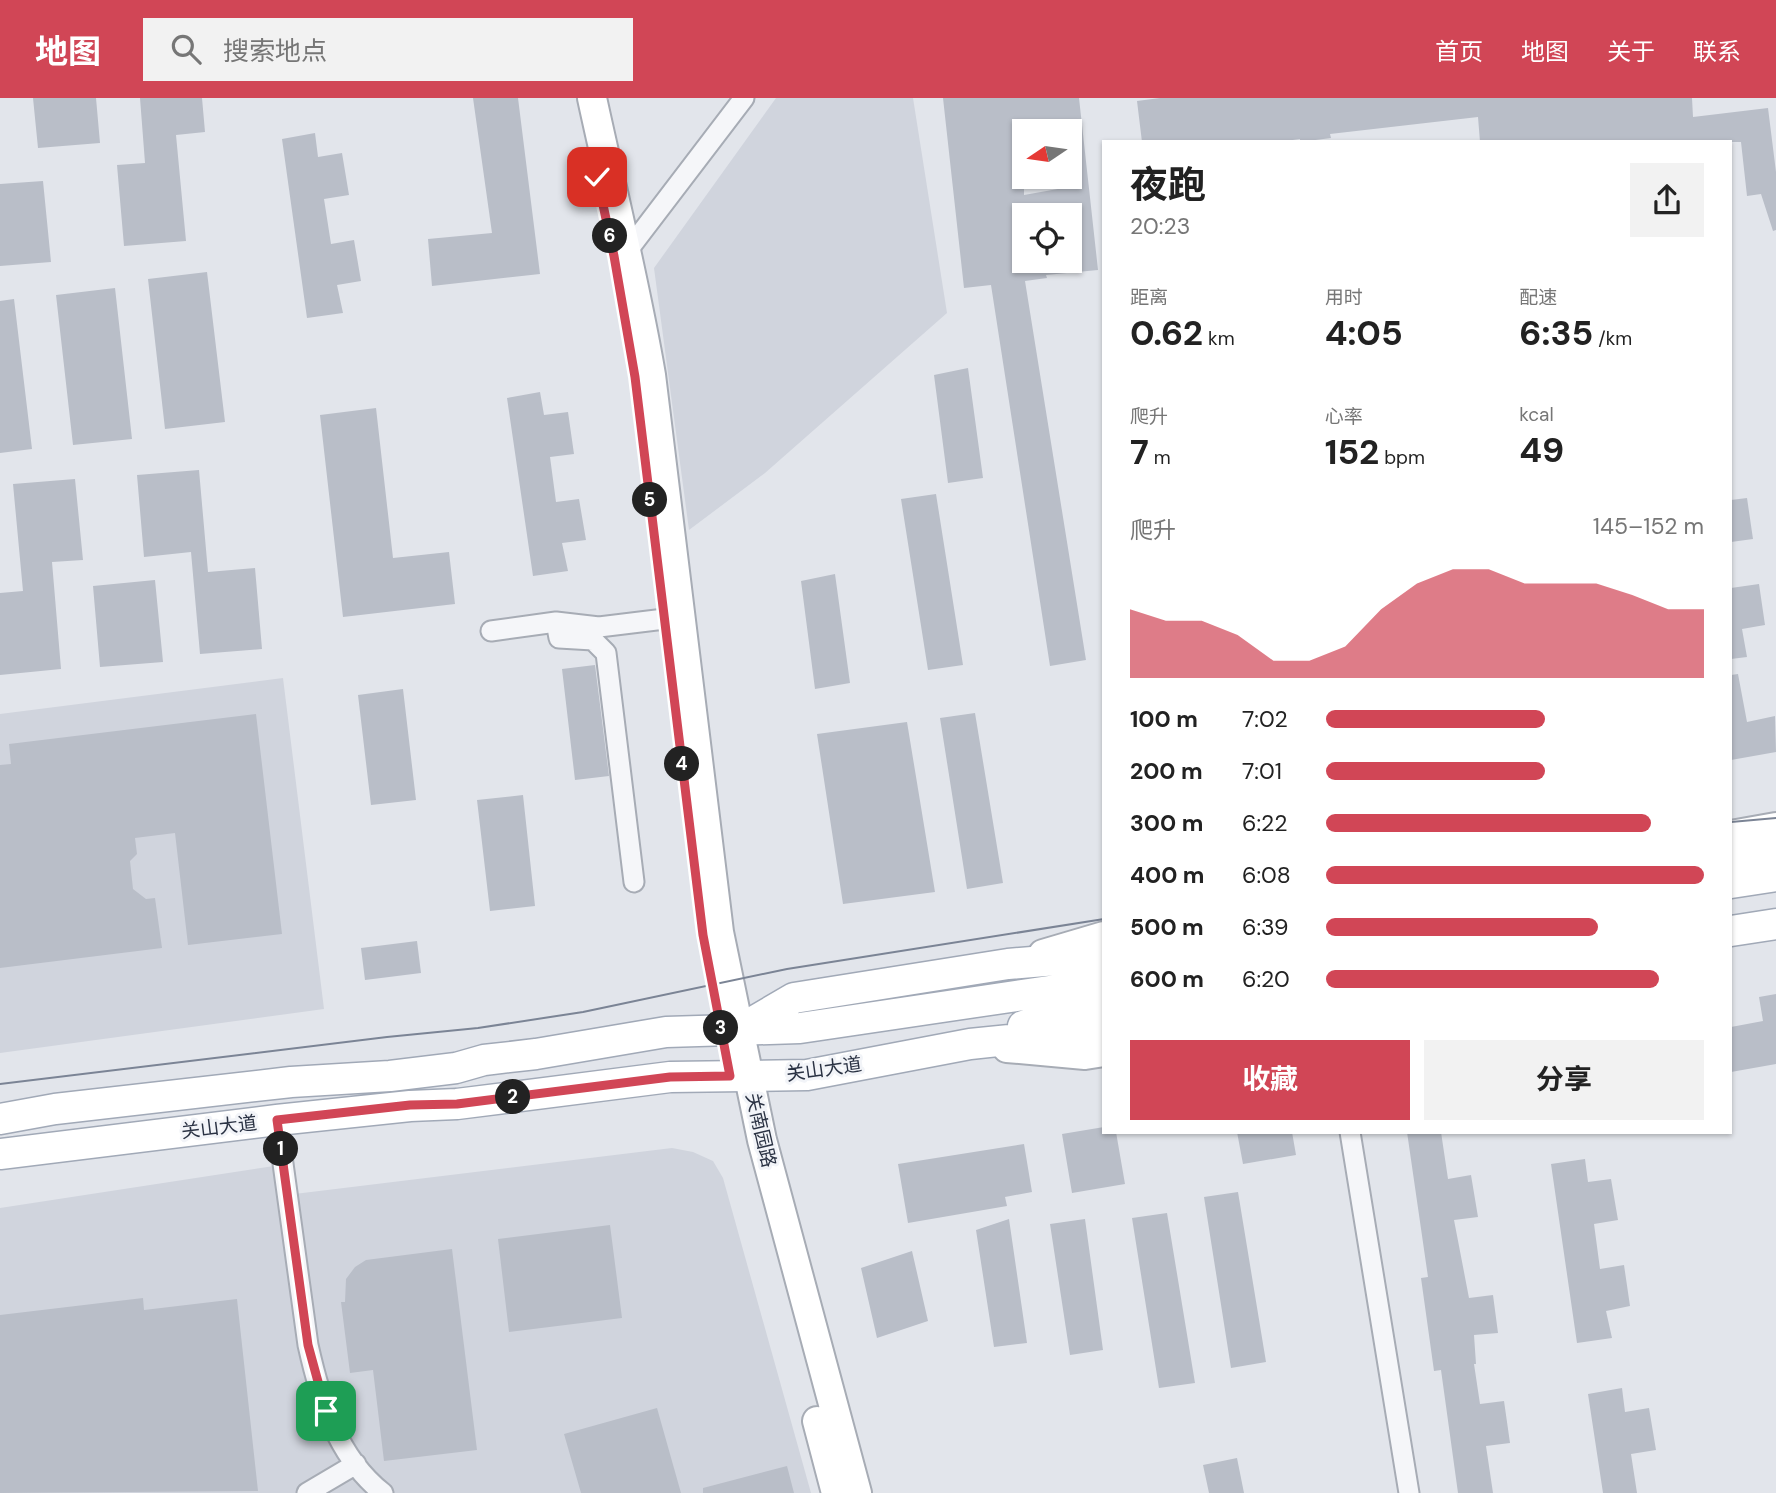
<!DOCTYPE html>
<html lang="zh">
<head>
<meta charset="utf-8">
<style>
	:root { --surface:#fff; --page:#f2f2f2; --text:#222; --muted:#767676; --accent:#d14656 }
	body { margin:0; font-family:"DM Sans","Noto Sans SC",sans-serif; background:var(--page); color:var(--text); height:100vh; display:flex; flex-direction:column; font-size:26px; white-space:nowrap }
	* { box-sizing:border-box; margin:0 }
	p { font-size:23px; color:var(--muted) }
	.icon { flex:none; width:38px; height:38px; fill:none; stroke:currentColor; stroke-width:2; stroke-linecap:round; stroke-linejoin:round }
	.map { position:relative; flex:1; overflow:hidden }
	.sheet { position:absolute; left:1102px; top:42px; width:630px; height:994px; display:flex; flex-direction:column; background:var(--surface); border-radius:0px; box-shadow:0 2px 5px #0004 }
	.sheet>* { flex:none }
	.needle { width:46px; rotate:257deg }
	.tools { position:absolute; left:1012px; top:21px; display:grid; gap:14px }
	.tools a { display:grid; place-items:center; width:70px; height:70px; border-radius:0px; background:var(--surface); box-shadow:0 2px 5px #0004; font-size:35px }
	.pin { position:absolute; display:grid; place-items:center; width:60px; height:60px; color:#fff; margin:-30px; border-radius:14px; box-shadow:0 4px 10px #0006 }
	.km { position:absolute; width:35px; height:35px; margin:-18px; border-radius:50%; background:#222; color:#fff; font-size:19px; line-height:35px; text-align:center }
	.round { display:grid; place-items:center; flex:none; width:74px; height:74px; border-radius:0px; background:var(--page) }
	.summary { display:flex; align-items:center; justify-content:space-between; height:119px; padding:0 28px }
	h1 { font-size:38px; font-weight:700; line-height:52px }
	.stats { display:grid; grid-template-columns:repeat(3,1fr); gap:10px; height:119px; padding:7px 28px }
	.stats div { display:grid; align-content:center }
	.stats b { font-size:35px; font-weight:700 }
	.stats small { font-size:19px; font-weight:400 }
	.stats p { font-size:19px }
	.chart { height:196px; padding:14px 28px }
	.chart p { display:flex; justify-content:space-between }
	.chart svg { width:100%; height:126px; margin-top:7px; fill:var(--accent); opacity:.7 }
	.button { display:flex; gap:14px; margin-top:auto; padding:14px 28px }
	.button a { flex:1; height:80px; border-radius:0px; background:var(--accent); color:#fff; font-size:28px; font-weight:700; line-height:80px; text-align:center }
	.button a+a { background:var(--page); color:var(--text) }
	ul { padding:0 28px; list-style:none; font-size:23px }
	li { display:grid; grid-template-columns:112px 84px 1fr; align-items:center; height:52px }
	li i { height:18px; border-radius:9px; background:var(--accent) }
	header { display:flex; align-items:center; gap:42px; box-sizing:border-box; height:98px; padding:0 35px; background:var(--accent); color:#fff }
	header strong { font-size:33px }
	nav { display:flex; gap:38px; margin-inline-start:auto; font-size:24px }
	.search { width:490px; height:63px; background:var(--page); display:flex; align-items:center; gap:18px; box-sizing:border-box; padding:0 24px; border-radius:0px; color:var(--muted); font-size:26px }
	.map>svg:first-child { display:block }
	.built { fill:#d0d4dd }
	.building { fill:#b9bec8; fill-rule:evenodd }
	.lines { fill:none; stroke-linecap:round; stroke-linejoin:round }
	.minor-casing { stroke:#a7acb5; stroke-width:23 }
	.secondary-casing { stroke:#a7acb5; stroke-width:32 }
	.primary-casing { stroke:#a1a9b7; stroke-width:33 }
	.minor { stroke:#f5f6f9; stroke-width:19 }
	.secondary { stroke:#fff; stroke-width:28 }
	.primary { stroke:#fff; stroke-width:30 }
	.tram { stroke:#7b8495; stroke-width:2 }
	.route-casing { stroke:#fff; stroke-width:14 }
	.route { stroke:#d14656; stroke-width:9 }
	.labels { text-anchor:middle; dominant-baseline:central; stroke-width:6; stroke-linejoin:round; paint-order:stroke }
	.street-label { font-size:19px; fill:#2a3243; stroke:#f2f4f8 }
</style>
</head>
<body>
<header>
<strong>地图</strong>
<div class="search"><svg class="icon" aria-label="search" viewBox="0 0 24 24"><circle cx="10" cy="10" r="6"/><path d="M15 15l6 6"/></svg>搜索地点</div>
<nav><a>首页</a><a>地图</a><a>关于</a><a>联系</a></nav>
</header>
<div class="map">
<svg width="1776" height="1395" viewBox="0 0 1776 1395">
	<rect width="100%" height="100%" fill="#e2e5eb"/>
	<path class="built" d="M776,0H913L947,215L765,375L689,432L654,170Z
		M283,580L324,911L0,955V616Z
		M672,1050L693,1054L713,1063L723,1080L811,1395H0V1110L274,1068L278,1098Z"/>
	<path class="building" d="M33,0H96L100,45L38,50Z
		M140,0H202L205,34L176,37L186,143L124,148L117,67L145,65Z
		M473,0H518L540,176L432,188L428,141L492,135Z
		M943,0H1079L1098,172L1046,177L1047,180L1025,183L1086,562L1050,568L991,187L964,190ZM1024,33H1069V89L1024,97ZM1024,117H1069V163H1024Z
		M1160,0H1692L1693,19L1768,10L1776,74V132L1773,133L1761,96L1747,98L1741,44H1480L1478,19L1330,36L1331,40L1300,44V41L1278,44H1142L1137,3Z
		M315,35L318,59L342,55L349,97L324,101L331,146L354,142L361,183L337,187L343,215L307,220L282,41Z
		M43,83L51,164L0,168V86Z
		M207,174L225,324L165,331L148,181Z
		M115,190L132,341L73,347L56,197Z
		M14,201L32,351L0,355V203Z
		M968,270L983,380L948,385L934,277Z
		M540,294L544,317L568,314L574,356L550,359L556,404L579,401L586,442L562,445L568,473L533,478L507,300Z
		M376,310L393,460L449,454L455,506L343,519L320,317Z
		M199,372L208,474L255,470L262,551L200,556L191,454L144,459L137,377Z
		M75,381L83,462L52,464L61,571L0,577V495L23,493L13,386Z
		M936,396L963,567L928,572L901,401Z
		M1747,400L1753,441L1731,444V402Z
		M835,476L850,585L815,591L801,483Z
		M155,482L163,564L100,569L93,488Z
		M1759,486L1765,527L1742,531L1747,559L1731,561V490Z
		M595,567L609,678L575,682L562,571Z
		M1738,576L1747,624L1775,618L1776,654L1731,662V577Z
		M403,591L416,702L371,707L358,597Z
		M975,615L1003,785L967,791L940,620Z
		M256,616L282,836L188,847L175,735L135,740L137,756L130,763L133,791L146,801L155,800L162,850L0,870V667L11,666L9,646Z
		M907,624L935,794L843,806L817,636Z
		M523,697L535,808L490,813L477,702Z
		M417,843L421,875L365,882L361,850Z
		M1776,896V966L1731,974V929L1763,923L1759,899Z
		M1104,1029V1034H1116L1125,1086L1072,1095L1062,1036Z
		M1237,1034H1292L1296,1057L1243,1066Z
		M1407,1034H1441L1448,1081L1471,1077L1478,1119L1454,1122L1469,1200L1493,1197L1498,1235L1474,1237L1476,1266H1474L1480,1306L1504,1303L1510,1345L1486,1348L1493,1395H1458L1441,1272L1434,1273L1421,1180L1428,1179Z
		M1024,1046L1032,1094L1005,1099L1007,1108L908,1125L898,1066Z
		M1585,1061L1588,1084L1611,1081L1618,1122L1594,1126L1600,1171L1624,1167L1630,1208L1606,1213L1612,1240L1577,1245L1551,1066Z
		M1238,1094L1266,1264L1231,1270L1204,1099Z
		M1167,1115L1195,1285L1159,1290L1132,1120Z
		M1009,1121L1027,1245L994,1249L976,1132Z
		M1085,1121L1103,1252L1070,1257L1050,1126Z
		M610,1127L622,1220L509,1234L498,1141Z
		M452,1151L477,1352L384,1363L373,1272L350,1275L341,1204H345L346,1181L355,1169L366,1162Z
		M912,1153L928,1223L877,1240L861,1170Z
		M143,1200L144,1212L237,1201L258,1393L0,1395V1217Z
		M1622,1290L1625,1314L1649,1310L1656,1352L1631,1356L1637,1395H1603L1588,1296Z
		M657,1310L681,1395H581L564,1336Z
		M1237,1360L1244,1395H1209L1203,1367Z
		M787,1368L794,1395H703V1390Z"/>
	<g class="lines">
		<g class="minor-casing">
			<path id="minor" d="M622,160L744,0
				M556,524L559,540L593,542L606,555L634,784
				M491,533L556,524L599,529L681,519
				M277,1022L308,1247C320,1301 337,1359 383,1395
				M1350,1034L1409,1395
				M307,1395L356,1366"/>
		</g>
		<g class="secondary-casing">
			<path id="secondary" d="M592,0C612,92 635,184 651,277L719,834L762,1042L857,1395
				M1731,737L1776,729
				M1043,856L1104,838
				M1007,950L1085,957L1104,954
				M817,1323L836,1395"/>
		</g>
		<g class="primary-casing">
			<path id="primary" d="M1731,757L1776,750
				M1731,785L1776,778
				M1731,833L1776,826
				M1023,928L1079,910L1104,906
				M741,931L794,900L1008,866L1104,858
				M0,1021L55,1011L291,984L390,978L456,970L484,962L536,956L666,934L800,930L1104,885
				M0,1056L277,1022L410,1008L457,1006L670,979L807,977L970,946L1104,932"/>
		</g>
		<use href="#minor" class="minor"/>
		<use href="#secondary" class="secondary"/>
		<use href="#primary" class="primary"/>
		<path class="tram" d="M1731,724L1776,720
			M0,986L387,939L478,930L583,914L787,871L1104,821"/>
	</g>
	<g class="lines">
		<g class="route-casing">
			<path id="route" d="M326,1313L308,1247L277,1022L410,1007L457,1006L670,979L730,978L703,837L635,279L614,158L597,79"/>
		</g>
		<use href="#route" class="route"/>
	</g>
	<g class="labels">
		<g class="street-label">
			<text transform="translate(824 971) rotate(-8)">关山大道</text>
			<text transform="translate(219 1029) rotate(-7)">关山大道</text>
			<text transform="translate(761 1032) rotate(77)">关南园路</text>
		</g>
	</g>
</svg>
<div class="tools">
<a><svg class="needle" viewBox="-14 -14 28 28"><path d="M0-13l5 13h-10z" fill="#e53935"/><path d="M0 13l5-13h-10z" fill="#767676"/></svg></a>
<a><svg class="icon" aria-label="locate" viewBox="0 0 24 24"><circle cx="12" cy="12" r="6"/><path d="M12 2v4M12 18v4M2 12h4M18 12h4"/></svg></a>
</div>
<div class="pin" style="left:326px;top:1313px;background:#1e9e55"><svg class="icon" aria-label="arrive" viewBox="0 0 24 24"><path d="M6 21V4h12l-3 4 3 4H6"/></svg></div>
<div class="pin" style="left:597px;top:79px;background:#d93025"><svg class="icon" aria-label="check" viewBox="0 0 24 24"><path d="M5 12l5 5 9-10"/></svg></div>
<b class="km" style="left:281px;top:1051px">1</b>
<b class="km" style="left:513px;top:999px">2</b>
<b class="km" style="left:721px;top:930px">3</b>
<b class="km" style="left:682px;top:666px">4</b>
<b class="km" style="left:650px;top:402px">5</b>
<b class="km" style="left:610px;top:138px">6</b>
<section class="sheet">
<div class="summary"><div><h1>夜跑</h1><p>20:23</p></div><a class="round"><svg class="icon" aria-label="share" viewBox="0 0 24 24"><path d="M12 15V3M7 8l5-5 5 5M5 13v7h14v-7"/></svg></a></div>
<div class="stats">
<div><p>距离</p><b>0.62<small> km</small></b></div>
<div><p>用时</p><b>4:05</b></div>
<div><p>配速</p><b>6:35<small> /km</small></b></div>
</div>
<div class="stats">
<div><p>爬升</p><b>7<small> m</small></b></div>
<div><p>心率</p><b>152<small> bpm</small></b></div>
<div><p>kcal</p><b>49</b></div>
</div>
<div class="chart"><p><span>爬升</span>145–152 m</p>
<svg viewBox="0 0 160 44" preserveAspectRatio="none"><path d="M0 44V20L10 24L20 24L30 29L40 38L50 38L60 33L70 20L80 11L90 6L100 6L110 11L120 11L130 11L140 15L150 20L160 20V44z"/></svg>
</div>
<ul>
<li><b>100 m</b>7:02<i style="width:58%"></i></li>
<li><b>200 m</b>7:01<i style="width:58%"></i></li>
<li><b>300 m</b>6:22<i style="width:86%"></i></li>
<li><b>400 m</b>6:08<i style="width:100%"></i></li>
<li><b>500 m</b>6:39<i style="width:72%"></i></li>
<li><b>600 m</b>6:20<i style="width:88%"></i></li>
</ul>
<div class="button"><a>收藏</a><a>分享</a></div>
</section>
</div>
</body>
</html>
